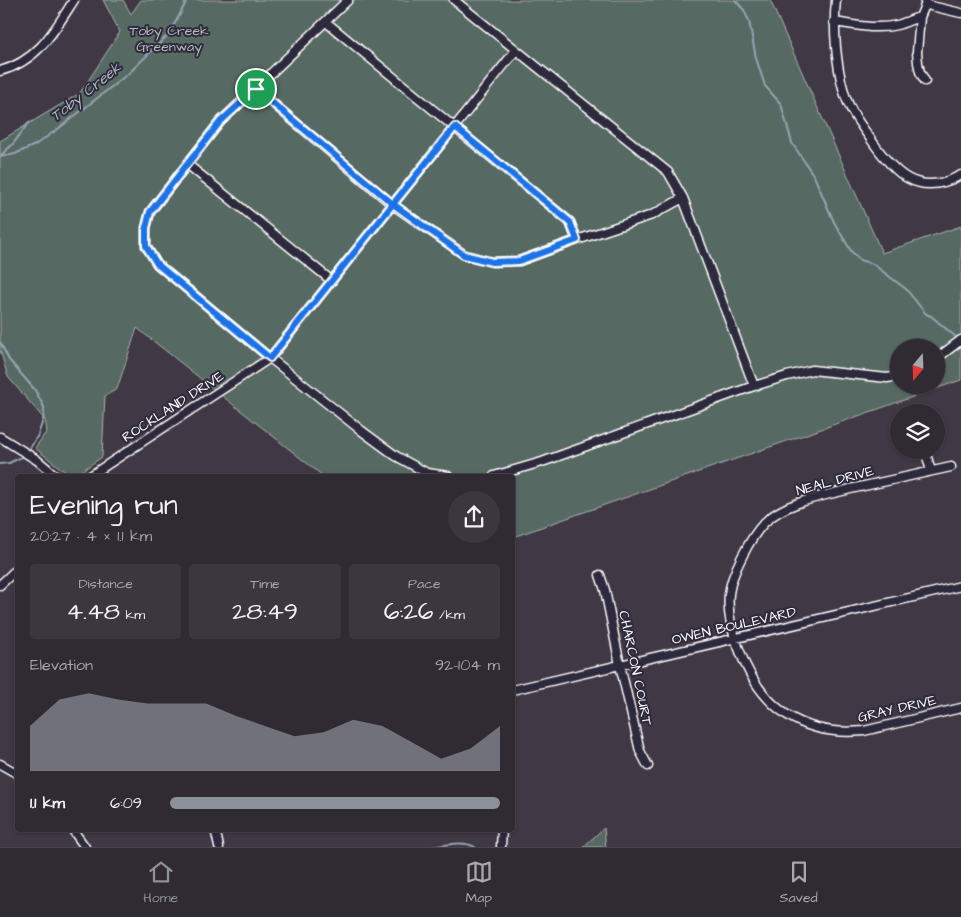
<!DOCTYPE html>
<html lang="en">
<head>
<meta charset="utf-8">
<style>
	:root { --surface:#302a33; --page:#3c363f; --text:#f1f3f6; --muted:#a8a7ac; --line:#4b464e; --accent:#8c9099 }
	body { margin:0; font-family:"Architects Daughter",sans-serif; background:var(--page); color:var(--text); height:100vh; display:flex; flex-direction:column; font-size:19px; white-space:nowrap }
	* { box-sizing:border-box; margin:0 }
	p { font-size:16px; color:var(--muted) }
	.icon { flex:none; width:28px; height:28px; fill:none; stroke:currentColor; stroke-width:2; stroke-linecap:round; stroke-linejoin:round }
	.map { position:relative; flex:1; overflow:hidden }
	.side { position:absolute; left:15px; top:474px; width:500px; height:358px; display:flex; flex-direction:column; background:var(--surface); border-radius:5px; box-shadow:0 1px 4px #0004,0 0 0 1px var(--line) }
	.side>* { flex:none }
	.needle { width:32px; rotate:199deg }
	.controls { position:absolute; left:890px; top:339px; display:grid; gap:10px }
	.controls a { display:grid; place-items:center; width:55px; height:55px; border-radius:50%; background:var(--surface); box-shadow:0 1px 4px #0004,0 0 0 1px var(--line); font-size:25px }
	.pin { position:absolute; display:grid; place-items:center; width:42px; height:42px; color:#fff; margin:-21px; border:2px solid #fff; border-radius:50%; box-shadow:0 1px 5px #0007 }
	.round { display:grid; place-items:center; flex:none; width:52px; height:52px; border-radius:26px; background:var(--page) }
	.head { display:flex; align-items:center; justify-content:space-between; height:85px; padding:0 15px }
	h1 { font-size:28px; font-weight:600; line-height:38px }
	.metrics { display:grid; grid-template-columns:repeat(3,1fr); gap:8px; height:85px; padding:5px 15px }
	.metrics div { display:grid; align-content:center; border-radius:5px; background:var(--page); text-align:center }
	.metrics b { font-size:25px; font-weight:600 }
	.metrics small { font-size:14px; font-weight:400 }
	.metrics p { font-size:14px }
	.chart { height:140px; padding:10px 15px }
	.chart p { display:flex; justify-content:space-between }
	.chart svg { width:100%; height:90px; margin-top:5px; fill:var(--accent); opacity:.7 }
	ul { padding:0 15px; list-style:none; font-size:16px }
	li { display:grid; grid-template-columns:80px 60px 1fr; align-items:center; height:38px }
	li i { height:12px; border-radius:6px; background:var(--accent) }
	.tab-bar { display:flex; justify-content:space-around; align-items:center; height:70px; border-top:1px solid var(--line); background:var(--surface); font-size:14px; color:var(--muted) }
	.tab-bar a { display:grid; justify-items:center; gap:2px }
	.tab-bar .on { color:var(--accent) }
	.map>svg:first-child { display:block }
	.green { fill:#566962; stroke:#aab4b0; fill-rule:evenodd }
	.lines { fill:none; stroke-linecap:round; stroke-linejoin:round }
	.stream { stroke:#98a3b2; stroke-width:2 }
	.street-casing { stroke:#fff; stroke-width:11 }
	.street { stroke:#2f2a3d; stroke-width:8 }
	.route-casing { stroke:#fff; stroke-width:10 }
	.route { stroke:#1a73e8; stroke-width:6 }
	.labels { text-anchor:middle; dominant-baseline:central; stroke-width:4; stroke-linejoin:round; paint-order:stroke }
	.park-label { font-size:14px; fill:#b3bcb8; stroke:#2f2a3d }
	.street-label { font-size:14px; fill:#fff; stroke:#2f2a3d }
	.water-label { font-size:15px; font-style:italic; fill:#b2bac5; stroke:#2f2a3d }
</style>
</head>
<body>
<div class="map">
<svg width="961" height="847" viewBox="0 0 961 847">
	<rect width="100%" height="100%" fill="#403844"/>
	<filter id="ink" filterUnits="userSpaceOnUse"><feTurbulence type="fractalNoise" baseFrequency=".02" numOctaves="2"/><feDisplacementMap in="SourceGraphic" scale="10" xChannelSelector="R" yChannelSelector="G"/><feConvolveMatrix kernelMatrix="1 2 1 2 8 2 1 2 1" color-interpolation-filters="sRGB"/></filter>
	<g filter="url(#ink)">
		<path class="green" d="M103,0H123L131,14L141,0H770L882,253L961,226V380L513,537L512,476H323L137,328L117,389L105,396L102,457L77,474L73,475L68,474L35,448L47,431L45,420L8,377L0,350V141L80,93L120,32ZM899,348H936V385H899Z
			M604,828L606,847H583Z"/>
		<g class="lines">
			<path class="stream" d="M735,0L744,10L749,21L756,58L765,86L781,104L792,143L814,176L834,222L851,251L860,260L873,264L894,280L906,289L926,314L931,316L956,337
				M0,156L13,144L29,122
				M0,157L15,154L35,145L58,129L129,73L168,35L179,16L187,0
				M0,342L9,360L35,390L44,407V413L43,420L38,435L30,448
				M0,464L9,463L22,457
				M432,847C446,845 463,840 475,847"/>
			<g class="street-casing">
				<path id="street" d="M348,0L220,122L150,212L146,228V246L157,264L270,358L362,431L396,456L427,473L448,476
					M454,0L668,172L683,198L754,386
					M836,0C833,28 836,64 844,92C849,109 859,123 870,138C893,172 917,199 961,175
					M924,0L928,5L931,6L961,13
					M326,22L570,222L577,240
					M834,22C855,25 876,30 897,25C905,23 912,19 920,17
					M0,71C38,61 54,31 74,0
					M925,81L920,72L918,63L917,52L920,17L926,3
					M256,89L393,205L465,255L492,262L519,261L577,240L652,215L683,198
					M187,164L332,281
					M936,359L961,340
					M0,437L37,460L56,476
					M925,450L931,471
					M951,467C919,474 887,481 855,488C827,495 784,502 764,523C750,538 731,574 729,594C727,613 732,632 739,649C760,707 801,737 864,731L961,708
					M90,476L270,358L516,50
					M494,476L542,462L751,387L787,376L812,370L887,378L899,376
					M600,575L605,590L620,665L640,751L648,766
					M0,585L18,568
					M512,690L961,586
					M0,764L18,774
					M72,829L85,847
					M215,829L219,847
					M501,847L502,829"/>
			</g>
			<use href="#street" class="street"/>
		</g>
	</g>
	<g class="lines" filter="url(#ink)">
		<g class="route-casing">
			<path id="route" d="M256,89L220,122L150,212L146,228V246L157,264L270,358L393,204L464,255L492,262L519,261L577,240L570,222L455,127L393,204L256,89"/>
		</g>
		<use href="#route" class="route"/>
	</g>
	<g class="labels">
		<g class="park-label">
			<text x="169" y="31">Toby Creek<tspan x="169" dy="16">Greenway</tspan></text>
		</g>
		<g class="street-label">
			<text transform="translate(173 407) rotate(-33)">ROCKLAND DRIVE</text>
			<text transform="translate(835 481) rotate(-15)">NEAL DRIVE</text>
			<text transform="translate(734 626) rotate(-13)">OWEN BOULEVARD</text>
			<text transform="translate(635 668) rotate(78)">CHARCON COURT</text>
			<text transform="translate(897 709) rotate(-13)">GRAY DRIVE</text>
		</g>
		<g class="water-label">
			<text transform="translate(86 92) rotate(-38)">Toby Creek</text>
		</g>
	</g>
</svg>
<div class="controls">
<a><svg class="needle" viewBox="-14 -14 28 28"><path d="M0-13l5 13h-10z" fill="#e53935"/><path d="M0 13l5-13h-10z" fill="#a8a7ac"/></svg></a>
<a><svg class="icon" aria-label="layers" viewBox="0 0 24 24"><path d="M12 4l9 5-9 5-9-5zM3 14l9 5 9-5"/></svg></a>
</div>
<div class="pin" style="left:256px;top:89px;background:#1e9e55"><svg class="icon" aria-label="arrive" viewBox="0 0 24 24"><path d="M6 21V4h12l-3 4 3 4H6"/></svg></div>
<section class="side">
<div class="head"><div><h1>Evening run</h1><p>20:27 · 4 × 1.1 km</p></div><a class="round"><svg class="icon" aria-label="share" viewBox="0 0 24 24"><path d="M12 15V3M7 8l5-5 5 5M5 13v7h14v-7"/></svg></a></div>
<div class="metrics">
<div><p>Distance</p><b>4.48<small> km</small></b></div>
<div><p>Time</p><b>28:49</b></div>
<div><p>Pace</p><b>6:26<small> /km</small></b></div>
</div>
<div class="chart"><p><span>Elevation</span>92–104 m</p>
<svg viewBox="0 0 160 44" preserveAspectRatio="none"><path d="M0 44V22L10 9L20 6L30 9L40 11L50 11L60 11L70 17L80 22L90 27L100 25L110 19L120 22L130 30L140 38L150 33L160 22V44z"/></svg>
</div>
<ul>
<li><b>1.1 km</b>6:09<i style="width:100%"></i></li>
</ul>
</section>
</div>
<nav class="tab-bar">
<a class="on"><svg class="icon" aria-label="home" viewBox="0 0 24 24"><path d="M3 11l9-7 9 7M6 9v11h12V9"/></svg>Home</a>
<a><svg class="icon" aria-label="map" viewBox="0 0 24 24"><path d="M3 6l6-2 6 2 6-2v14l-6 2-6-2-6 2zM9 4v14M15 6v14"/></svg>Map</a>
<a><svg class="icon" aria-label="saved" viewBox="0 0 24 24"><path d="M7 4h10v16l-5-4-5 4z"/></svg>Saved</a>
</nav>
</body>
</html>
